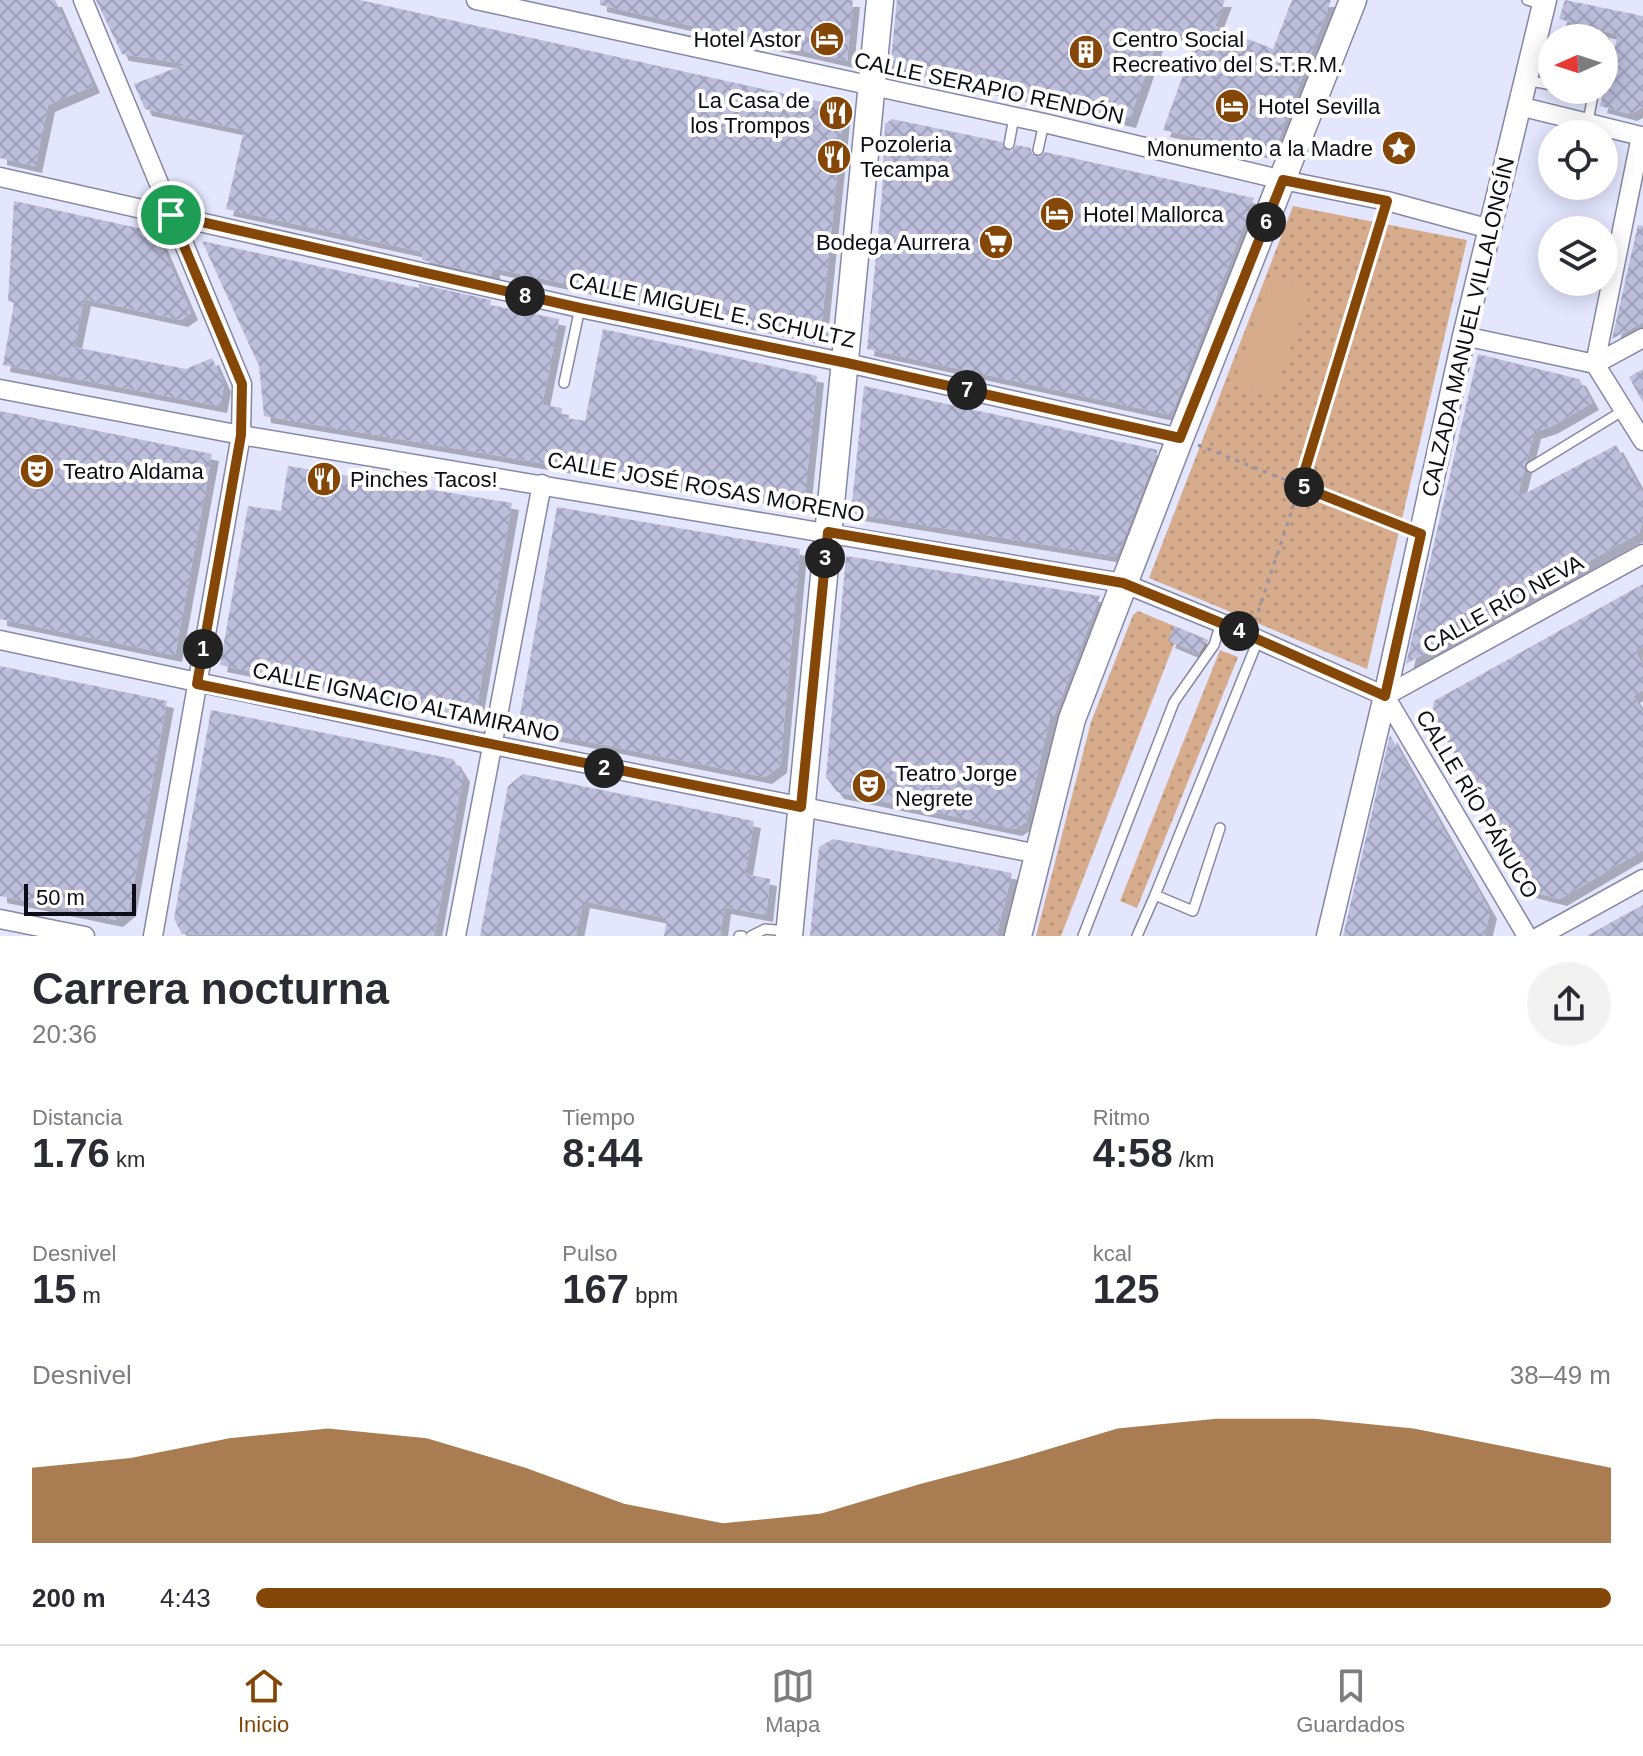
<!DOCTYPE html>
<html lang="es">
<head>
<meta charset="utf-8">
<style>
	:root { --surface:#fff; --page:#f2f2f3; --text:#2b2b33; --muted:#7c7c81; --line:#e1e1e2; --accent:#854708 }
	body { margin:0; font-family:Arial,sans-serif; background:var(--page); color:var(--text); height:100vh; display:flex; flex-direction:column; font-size:30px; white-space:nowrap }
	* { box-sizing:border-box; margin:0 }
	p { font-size:26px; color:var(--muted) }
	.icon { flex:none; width:44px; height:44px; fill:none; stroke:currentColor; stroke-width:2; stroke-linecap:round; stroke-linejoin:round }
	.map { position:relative; height:936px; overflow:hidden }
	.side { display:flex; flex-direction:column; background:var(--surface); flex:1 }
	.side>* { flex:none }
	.needle { width:52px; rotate:267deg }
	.controls { position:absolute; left:1538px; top:24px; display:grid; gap:16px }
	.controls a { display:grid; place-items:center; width:80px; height:80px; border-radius:50%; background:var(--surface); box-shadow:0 4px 20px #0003; font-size:40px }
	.scale { position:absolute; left:24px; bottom:20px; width:112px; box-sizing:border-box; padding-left:8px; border:4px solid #0d0d17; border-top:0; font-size:22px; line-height:28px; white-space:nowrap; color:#0d0d17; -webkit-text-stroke:6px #fff; paint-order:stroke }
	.pin { position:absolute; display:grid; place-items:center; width:68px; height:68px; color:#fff; margin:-34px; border:4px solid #fff; border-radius:50%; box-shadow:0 2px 8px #0007 }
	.km { position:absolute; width:40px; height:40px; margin:-20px; border-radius:50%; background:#222; color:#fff; font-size:22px; line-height:40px; text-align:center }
	.round { display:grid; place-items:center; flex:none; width:84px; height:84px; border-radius:42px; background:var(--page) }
	.headline { display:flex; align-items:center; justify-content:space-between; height:136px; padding:0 32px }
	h1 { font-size:44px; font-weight:800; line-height:60px }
	.figures { display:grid; grid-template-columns:repeat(3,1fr); gap:12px; height:136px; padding:8px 32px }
	.figures div { display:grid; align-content:center }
	.figures b { font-size:40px; font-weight:800 }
	.figures small { font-size:22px; font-weight:400 }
	.figures p { font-size:22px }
	.chart { height:224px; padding:16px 32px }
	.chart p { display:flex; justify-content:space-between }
	.chart svg { width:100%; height:144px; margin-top:8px; fill:var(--accent); opacity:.7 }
	ul { padding:0 32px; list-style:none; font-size:26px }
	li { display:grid; grid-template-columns:128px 96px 1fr; align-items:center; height:60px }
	li i { height:20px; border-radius:10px; background:var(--accent) }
	.menu { display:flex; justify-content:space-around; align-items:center; height:112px; border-top:2px solid var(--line); background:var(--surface); font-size:22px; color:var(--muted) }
	.menu a { display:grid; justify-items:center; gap:4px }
	.menu .current { color:var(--accent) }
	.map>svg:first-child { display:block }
	.park { fill:url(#park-dots) }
	.pitch { fill:#d6ac8d }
	.building { fill:url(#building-cross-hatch); filter:url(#shadow) }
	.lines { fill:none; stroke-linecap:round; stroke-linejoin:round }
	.service-casing { stroke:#8688a3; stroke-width:12 }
	.minor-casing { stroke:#8688a3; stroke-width:21 }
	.tertiary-casing { stroke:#8688a3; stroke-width:25 }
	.secondary-casing { stroke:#8688a3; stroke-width:29 }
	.path { stroke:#9394a7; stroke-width:3; stroke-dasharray:4 6; stroke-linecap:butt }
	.service { stroke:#fff; stroke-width:9 }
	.minor { stroke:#fff; stroke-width:18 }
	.tertiary { stroke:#fff; stroke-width:22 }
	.secondary { stroke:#fff; stroke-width:26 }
	.route-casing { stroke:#fff; stroke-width:16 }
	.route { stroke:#854708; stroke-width:10 }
	.labels { text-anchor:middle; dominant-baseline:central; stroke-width:8; stroke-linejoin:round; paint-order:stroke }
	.poi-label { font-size:22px; fill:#0d0d17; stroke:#fff; text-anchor:start }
	.street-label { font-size:22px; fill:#0d0d17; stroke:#fff }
</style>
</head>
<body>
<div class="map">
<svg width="1643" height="936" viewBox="0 0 1643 936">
	<defs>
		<pattern id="park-dots" width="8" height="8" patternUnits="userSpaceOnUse" patternTransform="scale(2)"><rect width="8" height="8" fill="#d6ac8d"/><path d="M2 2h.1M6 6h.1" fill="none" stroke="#b69379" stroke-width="1.8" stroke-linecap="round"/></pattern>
		<pattern id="building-cross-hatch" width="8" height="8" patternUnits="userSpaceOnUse" patternTransform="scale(2)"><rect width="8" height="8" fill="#bcbedb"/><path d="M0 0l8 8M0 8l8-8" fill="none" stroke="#a0a2bb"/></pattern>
		<filter id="shadow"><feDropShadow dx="7" dy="7" stdDeviation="0" flood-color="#0004"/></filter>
	</defs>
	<rect width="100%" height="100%" fill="#e4e6fe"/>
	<path class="park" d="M1293,206L1467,240L1367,669L1149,578Z
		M1138,611L1208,640L1202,655L1174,644L1061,936H1036L1091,722L1133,615Z
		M1220,650L1238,657L1137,908L1120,901Z"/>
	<path class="pitch" d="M1272,276L1311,290L1273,396L1234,383Z"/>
	<path class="building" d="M0,0H55L93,86L48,105L35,166L0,158Z
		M96,0H360L844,107L820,339L493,268V276L422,260L423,252L226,209L244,130L145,109L134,84L186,64L122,54Z
		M600,0H853L847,61L600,5Z
		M897,0H1225L1215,26L1273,49L1292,0H1331L1273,154L1163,130L1195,42L1161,30L1129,121L1002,91L890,70Z
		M1565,0L1643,16V107L1630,114L1600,106L1618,35L1559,19Z
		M892,119L1002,142L1007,151H1012L1016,145L1031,148L1032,155L1037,157L1045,152L1254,198L1171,415L867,349L882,193L885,124Z
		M14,201L152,231L157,235L191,313L181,320L84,299L74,347L186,369L212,358L224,385L220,406L3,365L14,303L8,301Z
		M1638,225L1643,226V322L1612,339Z
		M202,241L419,288V284L491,300L490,305L559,319L542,405L562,408L561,417L585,421L603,329L817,376L804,503L690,488L264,416L259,366Z
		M1478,354L1579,379L1592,403L1550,427L1534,432L1517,498L1616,445L1643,494V520L1639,533L1406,664Z
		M1643,369V403L1629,377Z
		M864,386L1158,450L1121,546L1115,556L851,513Z
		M0,411L212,454L175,655L0,619Z
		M288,466L512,503L477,706L462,715L220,665L248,506L281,511Z
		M557,507L800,549L780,766L765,777L529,730L520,715Z
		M846,556L1100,596L1054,716H1050L1026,822L1015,829L837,792L826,777Z
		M1643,584V647L1635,651L1643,665V690L1633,696L1643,712V850L1560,899L1529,891L1432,713L1434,701Z
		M1174,626L1208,640L1199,654L1168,641Z
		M0,666L167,701L129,909L116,920L0,896Z
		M211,710L453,759L463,775L434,936L182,934L174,919Z
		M1390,735L1490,912L1484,936H1343Z
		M523,774L754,821L745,874L770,879L766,915L724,907L720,936H664L667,918L583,901L576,936H480L508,786Z
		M833,839L1012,873L996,936H810L819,847Z
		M1643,905V936H1587L1617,919Z"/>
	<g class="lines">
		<g class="service-casing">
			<path id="service" d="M1527,0L1544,5
				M1604,49L1605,43
				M1526,80L1552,85
				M1580,90L1594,93
				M1588,121L1594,90
				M1009,144L1014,117
				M1038,150L1044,123
				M564,383L580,308
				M1531,467L1624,410
				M1220,828L1193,911L1155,895L1258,640
				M739,936H742
				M751,936L765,929L786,931
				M1083,936L1174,702L1214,645L1221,623
				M1137,936L1155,895"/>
		</g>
		<g class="minor-casing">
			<path id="minor" d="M83,0L242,384L241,435L153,936
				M476,0L1044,123L1283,180L1387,201L1490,229
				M1519,106L1641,136
				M0,177L580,308L847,363L1180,438
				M1464,336L1595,364L1643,441
				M1595,364L1641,136
				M1595,364L1643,338
				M0,389L241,435L1123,583L1221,623L1385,696
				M0,640L493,745L1038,854
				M1385,696L1643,554
				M1385,696L1527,936
				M0,919L85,936
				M456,936L542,484
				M1540,936L1643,879"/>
		</g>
		<g class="tertiary-casing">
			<path id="tertiary" d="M1328,936L1385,696L1464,336L1545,0"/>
		</g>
		<g class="secondary-casing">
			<path id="secondary" d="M789,936L880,0
				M1018,936L1072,719L1180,438L1353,0"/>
		</g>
		<path class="path" d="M1198,445L1403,527
			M1255,621L1300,486L1382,216"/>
		<use href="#service" class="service"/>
		<use href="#minor" class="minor"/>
		<use href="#tertiary" class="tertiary"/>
		<use href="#secondary" class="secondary"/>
	</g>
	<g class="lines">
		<g class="route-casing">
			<path id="route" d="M1283,180L1387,201L1300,486L1421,534L1385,696L1221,623L1123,583L828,532L801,807L197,684L241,435L242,384L171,215L580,308L847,363L1180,438Z"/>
		</g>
		<use href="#route" class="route"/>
	</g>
	<defs>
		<g id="hotel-disc" transform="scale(1.8)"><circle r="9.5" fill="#854708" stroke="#fff"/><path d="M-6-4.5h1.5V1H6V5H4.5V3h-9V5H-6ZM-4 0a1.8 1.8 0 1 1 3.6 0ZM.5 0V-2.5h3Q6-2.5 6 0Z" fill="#fff"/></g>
		<g id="building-disc" transform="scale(1.8)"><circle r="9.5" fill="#854708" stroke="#fff"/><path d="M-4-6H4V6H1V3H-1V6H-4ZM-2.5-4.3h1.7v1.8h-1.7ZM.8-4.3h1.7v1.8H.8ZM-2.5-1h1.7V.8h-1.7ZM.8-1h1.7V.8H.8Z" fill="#fff"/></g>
		<g id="restaurant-disc" transform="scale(1.8)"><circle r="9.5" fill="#854708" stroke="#fff"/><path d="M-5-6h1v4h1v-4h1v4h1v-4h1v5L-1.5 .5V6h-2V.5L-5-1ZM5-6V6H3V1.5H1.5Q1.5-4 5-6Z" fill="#fff"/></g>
		<g id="sight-disc" transform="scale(1.8)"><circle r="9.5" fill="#854708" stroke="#fff"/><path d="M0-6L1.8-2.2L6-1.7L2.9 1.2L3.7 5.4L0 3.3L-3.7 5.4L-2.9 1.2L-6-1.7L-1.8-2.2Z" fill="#fff"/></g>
		<g id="supermarket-disc" transform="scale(1.8)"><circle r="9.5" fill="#854708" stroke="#fff"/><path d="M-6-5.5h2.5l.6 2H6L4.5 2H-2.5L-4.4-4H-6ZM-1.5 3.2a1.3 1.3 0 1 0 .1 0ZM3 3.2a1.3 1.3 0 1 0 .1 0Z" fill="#fff"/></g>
		<g id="theatre-disc" transform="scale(1.8)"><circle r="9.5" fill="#854708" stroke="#fff"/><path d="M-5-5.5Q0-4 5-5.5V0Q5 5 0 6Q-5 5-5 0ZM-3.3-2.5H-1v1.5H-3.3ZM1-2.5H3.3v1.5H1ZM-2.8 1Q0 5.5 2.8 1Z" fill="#fff"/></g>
	</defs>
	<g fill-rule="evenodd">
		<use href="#hotel-disc" x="827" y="39"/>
		<use href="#building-disc" x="1086" y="52"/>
		<use href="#hotel-disc" x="1232" y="106"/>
		<use href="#restaurant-disc" x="836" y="113"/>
		<use href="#sight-disc" x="1399" y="148"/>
		<use href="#restaurant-disc" x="834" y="157"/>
		<use href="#hotel-disc" x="1057" y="214"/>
		<use href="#supermarket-disc" x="996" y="242"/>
		<use href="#theatre-disc" x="37" y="471"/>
		<use href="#restaurant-disc" x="324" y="479"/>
		<use href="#theatre-disc" x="869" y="786"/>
	</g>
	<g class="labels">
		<g class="poi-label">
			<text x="801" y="39" text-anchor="end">Hotel Astor</text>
			<text x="1112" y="39">Centro Social<tspan x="1112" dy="25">Recreativo del S.T.R.M.</tspan></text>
			<text x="810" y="100" text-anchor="end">La Casa de<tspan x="810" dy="25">los Trompos</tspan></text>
			<text x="1258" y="106">Hotel Sevilla</text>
			<text x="860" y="144">Pozoleria<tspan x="860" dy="25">Tecampa</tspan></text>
			<text x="1373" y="148" text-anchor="end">Monumento a la Madre</text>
			<text x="1083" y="214">Hotel Mallorca</text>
			<text x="970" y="242" text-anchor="end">Bodega Aurrera</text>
			<text x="63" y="471">Teatro Aldama</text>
			<text x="350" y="479">Pinches Tacos!</text>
			<text x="895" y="773">Teatro Jorge<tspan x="895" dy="25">Negrete</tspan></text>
		</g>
		<g class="street-label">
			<text transform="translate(989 88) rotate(12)">CALLE SERAPIO RENDÓN</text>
			<text transform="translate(712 310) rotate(12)">CALLE MIGUEL E. SCHULTZ</text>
			<text transform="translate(1468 327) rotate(-77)">CALZADA MANUEL VILLALONGÍN</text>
			<text transform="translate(706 487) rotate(10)">CALLE JOSÉ ROSAS MORENO</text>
			<text transform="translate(1503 604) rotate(-29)">CALLE RÍO NEVA</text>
			<text transform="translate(406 702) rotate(12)">CALLE IGNACIO ALTAMIRANO</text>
			<text transform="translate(1477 804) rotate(59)">CALLE RÍO PÁNUCO</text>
		</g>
	</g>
</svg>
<div class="controls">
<a><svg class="needle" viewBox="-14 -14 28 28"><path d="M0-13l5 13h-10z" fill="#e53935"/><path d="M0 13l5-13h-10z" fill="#7c7c81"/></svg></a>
<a><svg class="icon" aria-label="locate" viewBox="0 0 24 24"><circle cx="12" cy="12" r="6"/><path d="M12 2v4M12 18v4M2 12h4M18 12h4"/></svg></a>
<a><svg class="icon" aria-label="layers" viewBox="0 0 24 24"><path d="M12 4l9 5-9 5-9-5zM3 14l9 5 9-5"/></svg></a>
</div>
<div class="scale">50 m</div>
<div class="pin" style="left:171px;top:215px;background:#1e9e55"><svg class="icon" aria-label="arrive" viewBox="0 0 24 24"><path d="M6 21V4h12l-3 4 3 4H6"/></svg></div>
<b class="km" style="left:203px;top:649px">1</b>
<b class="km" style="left:604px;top:768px">2</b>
<b class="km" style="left:825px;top:558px">3</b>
<b class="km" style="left:1239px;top:631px">4</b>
<b class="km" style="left:1304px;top:487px">5</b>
<b class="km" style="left:1266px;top:222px">6</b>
<b class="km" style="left:967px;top:390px">7</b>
<b class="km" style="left:525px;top:296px">8</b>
</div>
<section class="side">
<div class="headline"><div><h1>Carrera nocturna</h1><p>20:36</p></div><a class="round"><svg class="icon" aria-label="share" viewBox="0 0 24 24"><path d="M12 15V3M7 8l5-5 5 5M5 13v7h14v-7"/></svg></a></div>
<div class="figures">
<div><p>Distancia</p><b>1.76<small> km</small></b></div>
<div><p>Tiempo</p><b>8:44</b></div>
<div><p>Ritmo</p><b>4:58<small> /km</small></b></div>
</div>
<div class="figures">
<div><p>Desnivel</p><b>15<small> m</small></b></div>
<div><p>Pulso</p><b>167<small> bpm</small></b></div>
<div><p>kcal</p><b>125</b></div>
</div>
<div class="chart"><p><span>Desnivel</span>38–49 m</p>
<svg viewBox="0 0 160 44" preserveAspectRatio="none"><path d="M0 44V21L10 18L20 12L30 9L40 12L50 21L60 32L70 38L80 35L90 26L100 18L110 9L120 6L130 6L140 9L150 15L160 21V44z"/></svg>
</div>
<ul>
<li><b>200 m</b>4:43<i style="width:100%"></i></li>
</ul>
</section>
<nav class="menu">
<a class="current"><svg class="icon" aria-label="home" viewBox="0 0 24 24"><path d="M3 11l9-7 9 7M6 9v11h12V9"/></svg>Inicio</a>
<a><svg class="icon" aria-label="map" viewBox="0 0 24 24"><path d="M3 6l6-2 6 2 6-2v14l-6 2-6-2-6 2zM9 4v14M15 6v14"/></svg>Mapa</a>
<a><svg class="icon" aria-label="saved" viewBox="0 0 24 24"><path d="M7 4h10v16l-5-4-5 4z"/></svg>Guardados</a>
</nav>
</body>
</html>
